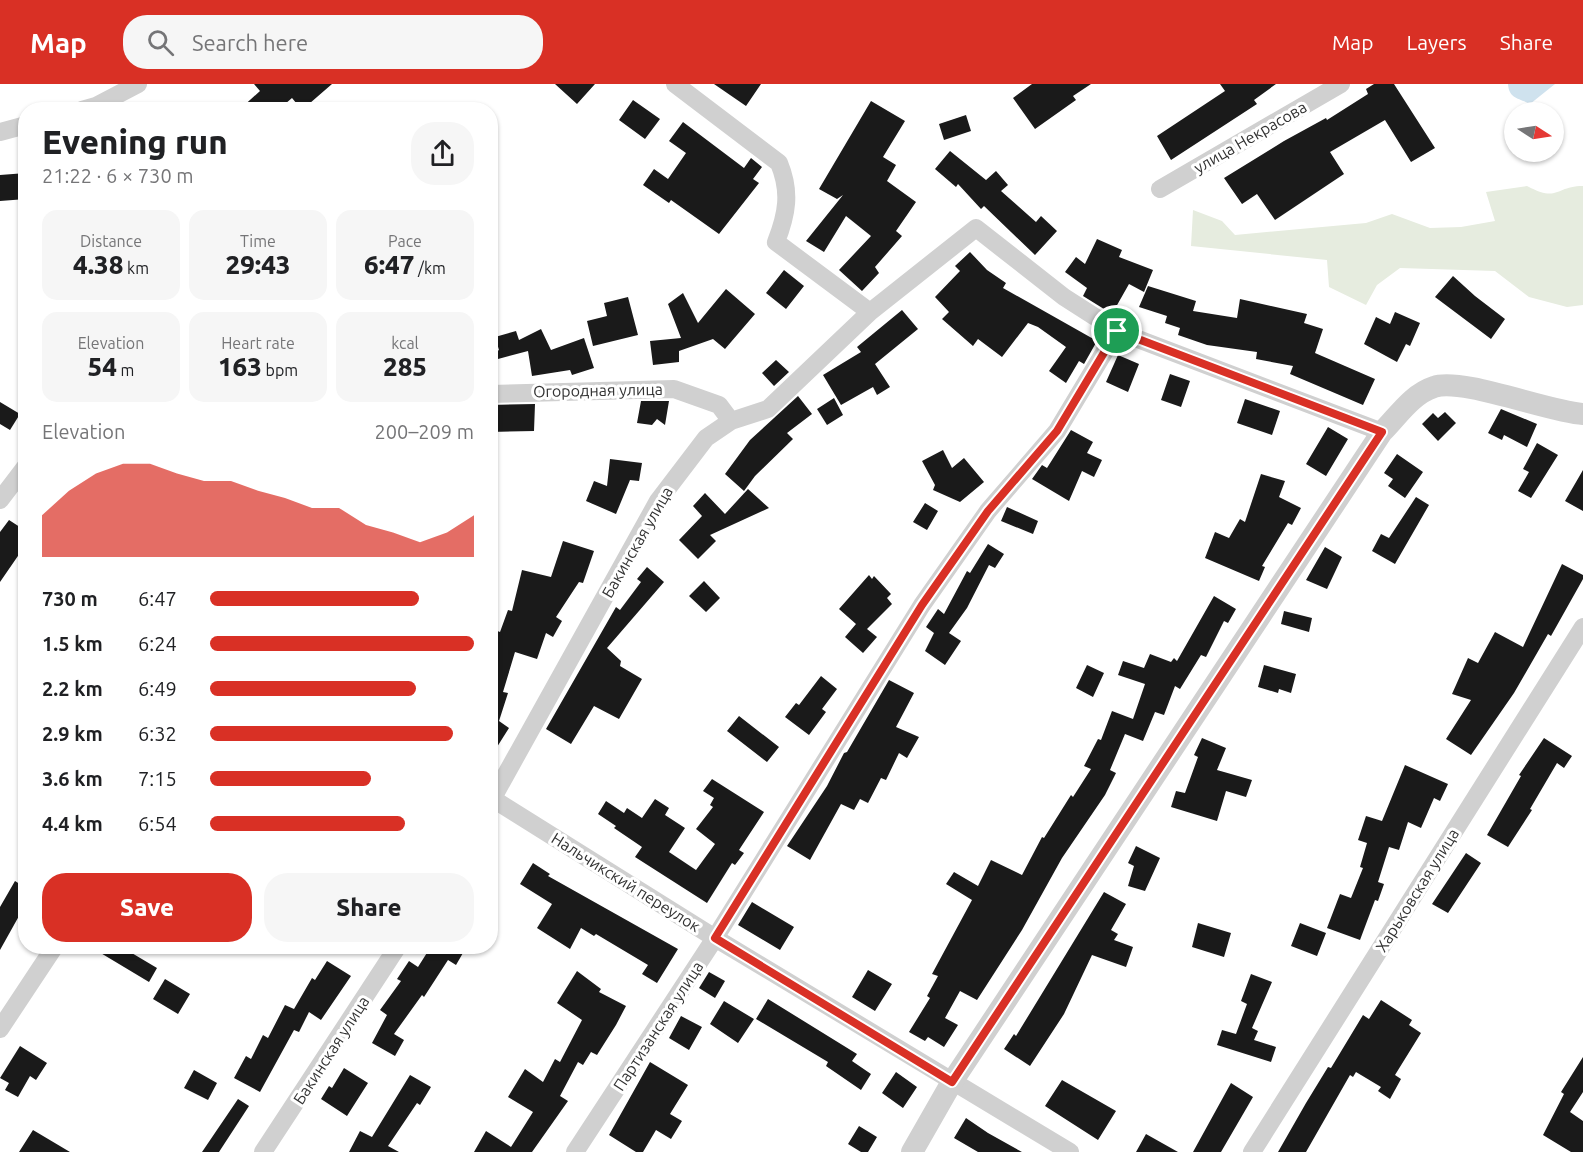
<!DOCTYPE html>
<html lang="en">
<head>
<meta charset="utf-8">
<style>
	:root { --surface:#fff; --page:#f6f6f6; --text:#202124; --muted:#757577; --accent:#d93025 }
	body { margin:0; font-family:Ubuntu,sans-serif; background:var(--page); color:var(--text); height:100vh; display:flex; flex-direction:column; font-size:22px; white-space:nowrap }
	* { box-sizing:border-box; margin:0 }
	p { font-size:20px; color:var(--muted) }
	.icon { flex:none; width:33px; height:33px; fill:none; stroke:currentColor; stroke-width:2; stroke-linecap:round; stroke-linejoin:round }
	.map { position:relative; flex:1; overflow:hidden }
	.drawer { position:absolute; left:18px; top:18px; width:480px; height:852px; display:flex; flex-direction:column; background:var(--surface); border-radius:24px; box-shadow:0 2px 4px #0004 }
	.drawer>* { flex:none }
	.needle { width:39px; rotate:102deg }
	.fabs { position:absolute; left:1504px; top:18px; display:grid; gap:12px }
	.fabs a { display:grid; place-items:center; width:60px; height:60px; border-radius:50%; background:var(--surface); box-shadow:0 2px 4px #0004; font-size:30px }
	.pin { position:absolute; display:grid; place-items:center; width:51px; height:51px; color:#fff; margin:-26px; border:3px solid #fff; border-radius:50%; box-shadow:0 2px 6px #0007 }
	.round { display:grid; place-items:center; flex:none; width:63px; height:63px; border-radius:24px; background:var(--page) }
	.head { display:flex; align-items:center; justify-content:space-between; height:102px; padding:0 24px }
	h1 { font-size:33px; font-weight:800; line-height:45px }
	.metrics { display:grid; grid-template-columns:repeat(3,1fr); gap:9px; height:102px; padding:6px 24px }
	.metrics div { display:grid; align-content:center; border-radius:15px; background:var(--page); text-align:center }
	.metrics b { font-size:26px; font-weight:800 }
	.metrics small { font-size:16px; font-weight:400 }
	.metrics p { font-size:16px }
	.chart { height:168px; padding:12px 24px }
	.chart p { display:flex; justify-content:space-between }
	.chart svg { width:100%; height:108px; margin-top:6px; fill:var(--accent); opacity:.7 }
	.button { display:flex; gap:12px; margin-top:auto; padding:12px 24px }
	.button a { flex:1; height:69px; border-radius:24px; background:var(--accent); color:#fff; font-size:24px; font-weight:800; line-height:69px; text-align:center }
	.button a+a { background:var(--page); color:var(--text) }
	ul { padding:0 24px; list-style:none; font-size:20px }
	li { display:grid; grid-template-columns:96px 72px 1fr; align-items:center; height:45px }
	li i { height:15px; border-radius:8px; background:var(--accent) }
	header { display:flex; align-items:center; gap:36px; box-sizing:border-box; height:84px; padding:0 30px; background:var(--accent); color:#fff }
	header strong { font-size:28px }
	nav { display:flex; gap:33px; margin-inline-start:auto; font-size:21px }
	.search { width:420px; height:54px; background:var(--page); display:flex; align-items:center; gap:15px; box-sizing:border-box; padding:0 21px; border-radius:24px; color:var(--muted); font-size:22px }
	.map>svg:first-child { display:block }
	.green { fill:#e6ecdf }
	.water { fill:#cfe2ee }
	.building { fill:#1a1a1a }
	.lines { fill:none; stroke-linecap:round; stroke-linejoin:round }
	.minor { stroke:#d0d0d0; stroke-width:18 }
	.tertiary { stroke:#d0d0d0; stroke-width:22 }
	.route-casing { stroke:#fff; stroke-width:12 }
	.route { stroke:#d93025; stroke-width:8 }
	.labels { text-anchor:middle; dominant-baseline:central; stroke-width:6; stroke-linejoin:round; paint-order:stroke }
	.street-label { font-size:16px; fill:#333; stroke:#fff }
</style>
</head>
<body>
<header>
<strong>Map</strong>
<div class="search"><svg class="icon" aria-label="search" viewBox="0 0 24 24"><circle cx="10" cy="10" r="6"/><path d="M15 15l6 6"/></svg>Search here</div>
<nav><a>Map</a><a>Layers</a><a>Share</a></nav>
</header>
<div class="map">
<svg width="1583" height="1068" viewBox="0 0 1583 1068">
	<rect width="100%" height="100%" fill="#fff"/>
	<path class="green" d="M1527,102C1559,119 1555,102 1583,102V221L1567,223L1529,213L1495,187L1400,184L1377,201L1366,221L1329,203L1327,176L1191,162L1193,126L1222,137L1235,151L1366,139L1392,130L1430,144L1461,143L1495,137L1486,108Z"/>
	<path class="water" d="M1508,0H1555L1530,20C1519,14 1509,15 1508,0Z"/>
	<path class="building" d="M254,0H332L302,26L292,14L278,26H239L260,7Z
		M555,0H595L577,20Z
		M714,0H761L746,22Z
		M1032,0H1091L1073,12L1076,16L1035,45L1013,14Z
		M1220,0H1276L1254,16L1257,20L1171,76L1157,52L1225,7Z
		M1374,0H1394L1435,64L1411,78L1385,36L1330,68L1344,90L1275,136L1257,110L1242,120L1224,94L1284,57L1326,34L1327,36L1368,10L1366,5Z
		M633,16L660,35L645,55L619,36Z
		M871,17L905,37L883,73L896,81L887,97L916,118L896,147L902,152L875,183L879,189L862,207L839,186L871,152L846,132L824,168L806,157L843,111L837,115L819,105Z
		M966,31L971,47L944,56L939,40Z
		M683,38L744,84L751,74L762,83L753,95L759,99L719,150L671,116L669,119L643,101L654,85L668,95L686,69L669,57Z
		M950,67L986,96L996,87L1008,101L1001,107L1036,138L1041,132L1057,147L1035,171L984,122L981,125L958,100L956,103L935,85Z
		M26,89V115L0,117V91Z
		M1097,155L1122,166L1119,173L1153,186L1144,208L1129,200L1112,230L1083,212L1087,204L1065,188L1076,173L1085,180Z
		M970,168L987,186L1006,199L1003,204L1097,257L1084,280L1079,277L1066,299L1049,287L1066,263L1038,243L1028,239L1002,273L978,255L973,262L942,235L949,228L935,213L960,187L955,182Z
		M784,186L804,202L786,225L766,209Z
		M1453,192L1475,212L1505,235L1491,255L1435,213Z
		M1148,202L1196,217L1193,227L1237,234L1240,215L1307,230L1304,239L1323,245L1315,269L1375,295L1363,321L1290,290L1293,282L1256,275L1257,268L1207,261L1178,251L1180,244L1165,239L1167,232L1139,223Z
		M726,205L755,230L725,265L713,255L679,267V278L653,281L650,257L681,254L668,220L683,209L698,239Z
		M628,213L638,251L593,262L587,237L607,232L604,219Z
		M902,226L918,245L875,280L890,303L877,311L873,303L841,321L823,291L861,268L857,263Z
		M1395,228L1420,239L1410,262L1406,260L1397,278L1364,260L1376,233L1390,240Z
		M541,245L551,266L584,254L594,284L572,291L570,286L532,292L528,267L498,275L496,268L499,266L495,253L516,247L519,256Z
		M1118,271L1139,280L1128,308L1106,298Z
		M776,276L789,288L774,302L762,289Z
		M1170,290L1190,297L1181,323L1161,316Z
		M798,312L812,330L787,349L793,355L755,392L744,407L725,390L750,356Z
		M834,314L843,331L827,341L817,325Z
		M1245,315L1280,327L1272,351L1237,339Z
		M641,317H669L665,341L657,335L652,341L637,339Z
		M0,318L20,330L10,346L0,340Z
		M535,320L534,347L490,348V321Z
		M1501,325L1537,340L1527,363L1504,351L1502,356L1488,349Z
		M1445,328L1456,339L1438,357L1422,340L1433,329L1438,334Z
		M1328,343L1348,355L1326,392L1306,380Z
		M1071,346L1093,358L1087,369L1102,376L1094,393L1082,387L1069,417L1032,395L1042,381L1047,384Z
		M1537,359L1558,371L1531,414L1518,407L1529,388L1523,385Z
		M943,366L952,384L964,374L984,398L960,418L933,406L935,401L922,377Z
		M1397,370L1423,388L1405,414L1388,402L1393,395L1384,389Z
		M610,375L642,379L639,397L630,396L616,430L586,417L594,397L607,402Z
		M1583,386V427L1565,417Z
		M1261,390L1285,397L1279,413L1301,424L1292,441L1288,439L1262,482L1265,483L1259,497L1205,474L1215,448L1229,454L1240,435L1245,438Z
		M748,405L769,424L710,451L716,457L698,475L679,456L702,432L693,422L705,409L725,430Z
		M1416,413L1429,421L1395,480L1372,467L1381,450L1389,454Z
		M925,419L938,427L927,446L913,438Z
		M1007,423L1038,437L1033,450L1001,437Z
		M9,436L26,447V473L20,469L0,498V448Z
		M563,457L594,467L583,499L579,498L556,533L562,537L553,553L546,549L537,575L515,568L503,608L508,609L499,637L509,644L490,674V544L500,548L508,526L512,527L522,486L551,493Z
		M988,460L1004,470L995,484L989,481L967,524L949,549L961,557L945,581L925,567L934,549L926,543L938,525L944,530L967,487L970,489Z
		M1325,463L1342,473L1327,505L1306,496Z
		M1562,480L1583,491V495L1551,552L1548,550L1514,609L1471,671L1446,655L1471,616L1452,610L1468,574L1478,579L1495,548L1523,563Z
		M647,483L664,498L607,564L621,577L620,582L642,595L619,635L594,622L571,660L546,645L616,523L620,526L641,498L637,495Z
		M869,491L872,495L874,492L891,510L887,514L892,520L867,545L877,553L863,569L845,553L856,540L839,525Z
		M704,497L720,514L706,528L689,512Z
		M1214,512L1236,525L1228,539L1224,537L1206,573L1201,571L1180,605L1175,602L1164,631L1155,628L1143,657L1125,650L1110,686L1116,689L1105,711L1062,774L1022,846L977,916L960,907L945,934L958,941L944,963L928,953L925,957L909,948L930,914L927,912L938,892L932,890L972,816L946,800L954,788L978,802L991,776L1022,791L1042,753L1044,754L1071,711L1073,713L1091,685L1084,682L1098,655L1101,656L1112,627L1133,635L1145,600L1118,591L1123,577L1144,584L1150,570L1171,578L1174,574L1177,577Z
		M1284,527L1312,534L1309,548L1281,540Z
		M1087,581L1104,589L1093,613L1076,604Z
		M1264,581L1296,590L1291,609L1279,605L1278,609L1258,603Z
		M821,592L837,605L822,625L826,628L809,651L785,633L796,619L799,621Z
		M889,596L914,609L896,643L919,653L907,674L899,669L886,696L881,694L868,719L860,715L854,726L841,720L810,776L787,762L827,702L844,669L847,668Z
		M739,632L779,663L767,678L727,647Z
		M1202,654L1226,664L1217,686L1252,696L1246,713L1226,707L1217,737L1171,723L1176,707L1185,709L1198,673L1194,671Z
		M1544,654L1572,672L1564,684L1557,679L1530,725L1532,726L1508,763L1487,751L1521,692L1519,691Z
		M1405,681L1448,700L1440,717L1434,714L1421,744L1408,738L1399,766L1389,763L1378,798L1384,800L1378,817L1375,816L1360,856L1327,844L1340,810L1351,814L1363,784L1360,783L1367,759L1358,756L1366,732L1382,737Z
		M712,695L764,728L739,766L744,769L735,781L732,779L707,819L635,773L642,763L614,744L616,742L598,730L606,717L624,729L627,724L642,734L655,715L669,724L665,731L685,744L669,768L696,786L715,760L696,745L713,723L710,721L714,714L703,707Z
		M1136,762L1160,774L1145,807L1128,802L1134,782L1128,779Z
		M1466,769L1481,779L1448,829L1432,820Z
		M533,779L550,790L548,792L678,865L657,899L642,890L648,881L596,850L594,852L581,844L570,865L537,844L552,820L520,800Z
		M15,797L26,804V836L19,832L0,866V823Z
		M1104,808L1126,820L1111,846L1118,850L1114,856L1133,863L1126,883L1092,871L1064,930L1030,982L1004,965L1014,950L1016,952Z
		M752,818L794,843L780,866L738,841Z
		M1198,839L1231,849L1224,873L1192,863Z
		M1300,839L1326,849L1317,872L1291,862Z
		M89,862H120L157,884L149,898Z
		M428,862H467L456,881L448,876L424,913L422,911L394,950L404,956L395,972L372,959L387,931L380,926L401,897L397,895L409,877L418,883L430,864Z
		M327,877L351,892L321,936L309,928L299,948L294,946L260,1008L234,994L246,972L251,975L263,951L268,954L285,921L294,925L312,894L315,896Z
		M868,886L892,900L875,927L852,913Z
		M577,887L601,905L599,908L626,922L616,941L597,971L591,968L583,981L578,978L560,1012L568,1017L532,1068H474L486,1047L511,1063L533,1028L508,1013L525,985L543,998L555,975L560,978L582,936L557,919Z
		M709,888L725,897L715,914L699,904Z
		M1251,890L1272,898L1252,944L1258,947L1254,956L1276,963L1271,978L1217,961L1222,946L1236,950L1247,920L1241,917Z
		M165,895L190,910L178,930L153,915Z
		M768,915L857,970L852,977L871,990L861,1006L826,982L828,978L756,935Z
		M1381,916L1412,936L1409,941L1421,949L1395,991L1401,995L1390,1015L1378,1007L1381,1003L1356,988L1353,993L1350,991L1306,1068H1278L1306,1019L1328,983L1331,984L1363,931L1369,935Z
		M724,917L754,935L738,959L710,940Z
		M681,932L702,943L689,966L669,954Z
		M20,962L47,979L36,996L30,992L18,1013L5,1006L9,999L0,994Z
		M1583,973V1008L1570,1028L1583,1037V1068H1571L1543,1051L1564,1010L1561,1008Z
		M650,978L688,1001L670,1030L682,1037L671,1055L656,1046L643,1068H636L609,1051Z
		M344,984L368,999L347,1032L321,1015L329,1002L332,1004Z
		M194,986L217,999L208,1016L184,1004Z
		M896,988L917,1003L903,1024L882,1009Z
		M410,991L431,1003L420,1021L417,1019L388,1062L399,1068H349L360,1047L372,1053Z
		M1062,996L1116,1027L1098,1056L1045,1022Z
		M1231,999L1253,1013L1221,1068H1193Z
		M238,1015L249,1022L219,1068H202Z
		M966,1034L988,1049L1022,1068H978L954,1054Z
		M859,1042L877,1053L868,1068H861L848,1060Z
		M33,1046L70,1068H19Z
		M1146,1050L1178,1068H1136Z"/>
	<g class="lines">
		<path class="minor" d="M675,0L779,79C791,108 787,130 776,158L870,228L976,144L1064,213L1117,247L1382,348
			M82,26L96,22L138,0
			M0,48L26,41
			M1160,105L1341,0
			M490,310L674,305L719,321L731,337
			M0,416L26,382
			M490,713L715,854L1070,1068
			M490,719L658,417L706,354L731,337L768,325L870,228
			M0,945L55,862
			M263,1068L398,862
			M575,1068L715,854L922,521L988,427L1057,347L1117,247
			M1252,1068L1583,543"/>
		<path class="tertiary" d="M912,1068L952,998L1382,348C1398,332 1412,310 1434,303C1461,293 1549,328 1583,330"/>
	</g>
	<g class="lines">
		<g class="route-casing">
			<path id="route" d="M1117,247L1382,348L952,998L715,854L922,521L988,427L1057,347Z"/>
		</g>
		<use href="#route" class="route"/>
	</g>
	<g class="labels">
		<g class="street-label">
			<text transform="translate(1250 53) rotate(-30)">улица Некрасова</text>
			<text transform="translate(598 306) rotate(-1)">Огородная улица</text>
			<text transform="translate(637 458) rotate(-60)">Бакинская улица</text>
			<text transform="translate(626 798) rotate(32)">Нальчикский переулок</text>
			<text transform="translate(1417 806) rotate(-58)">Харьковская улица</text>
			<text transform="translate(658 942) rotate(-57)">Партизанская улица</text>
			<text transform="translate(331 966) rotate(-57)">Бакинская улица</text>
		</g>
	</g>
</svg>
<div class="fabs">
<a><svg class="needle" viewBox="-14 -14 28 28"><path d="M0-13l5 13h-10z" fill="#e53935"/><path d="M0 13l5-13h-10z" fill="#757577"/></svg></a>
</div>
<div class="pin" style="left:1117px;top:247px;background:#1e9e55"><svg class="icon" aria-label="arrive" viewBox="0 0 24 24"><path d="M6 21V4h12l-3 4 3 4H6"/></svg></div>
<section class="drawer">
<div class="head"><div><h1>Evening run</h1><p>21:22 · 6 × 730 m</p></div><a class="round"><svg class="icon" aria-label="share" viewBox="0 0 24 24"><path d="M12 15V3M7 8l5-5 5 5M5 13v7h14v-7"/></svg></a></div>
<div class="metrics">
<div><p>Distance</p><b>4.38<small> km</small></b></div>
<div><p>Time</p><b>29:43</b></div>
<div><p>Pace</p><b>6:47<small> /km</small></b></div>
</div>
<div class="metrics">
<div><p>Elevation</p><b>54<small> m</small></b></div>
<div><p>Heart rate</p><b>163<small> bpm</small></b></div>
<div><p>kcal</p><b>285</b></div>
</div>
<div class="chart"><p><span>Elevation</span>200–209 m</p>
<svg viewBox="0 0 160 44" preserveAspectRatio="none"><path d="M0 44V27L10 17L20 10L30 6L40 6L50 10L60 13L70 13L80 17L90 20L100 24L110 24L120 31L130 34L140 38L150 34L160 27V44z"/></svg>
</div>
<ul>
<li><b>730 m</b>6:47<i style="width:79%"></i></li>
<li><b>1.5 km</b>6:24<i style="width:100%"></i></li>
<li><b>2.2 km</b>6:49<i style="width:78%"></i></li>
<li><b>2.9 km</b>6:32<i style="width:92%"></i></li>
<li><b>3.6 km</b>7:15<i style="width:61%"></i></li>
<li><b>4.4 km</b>6:54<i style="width:74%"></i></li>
</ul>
<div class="button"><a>Save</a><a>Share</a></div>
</section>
</div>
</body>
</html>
